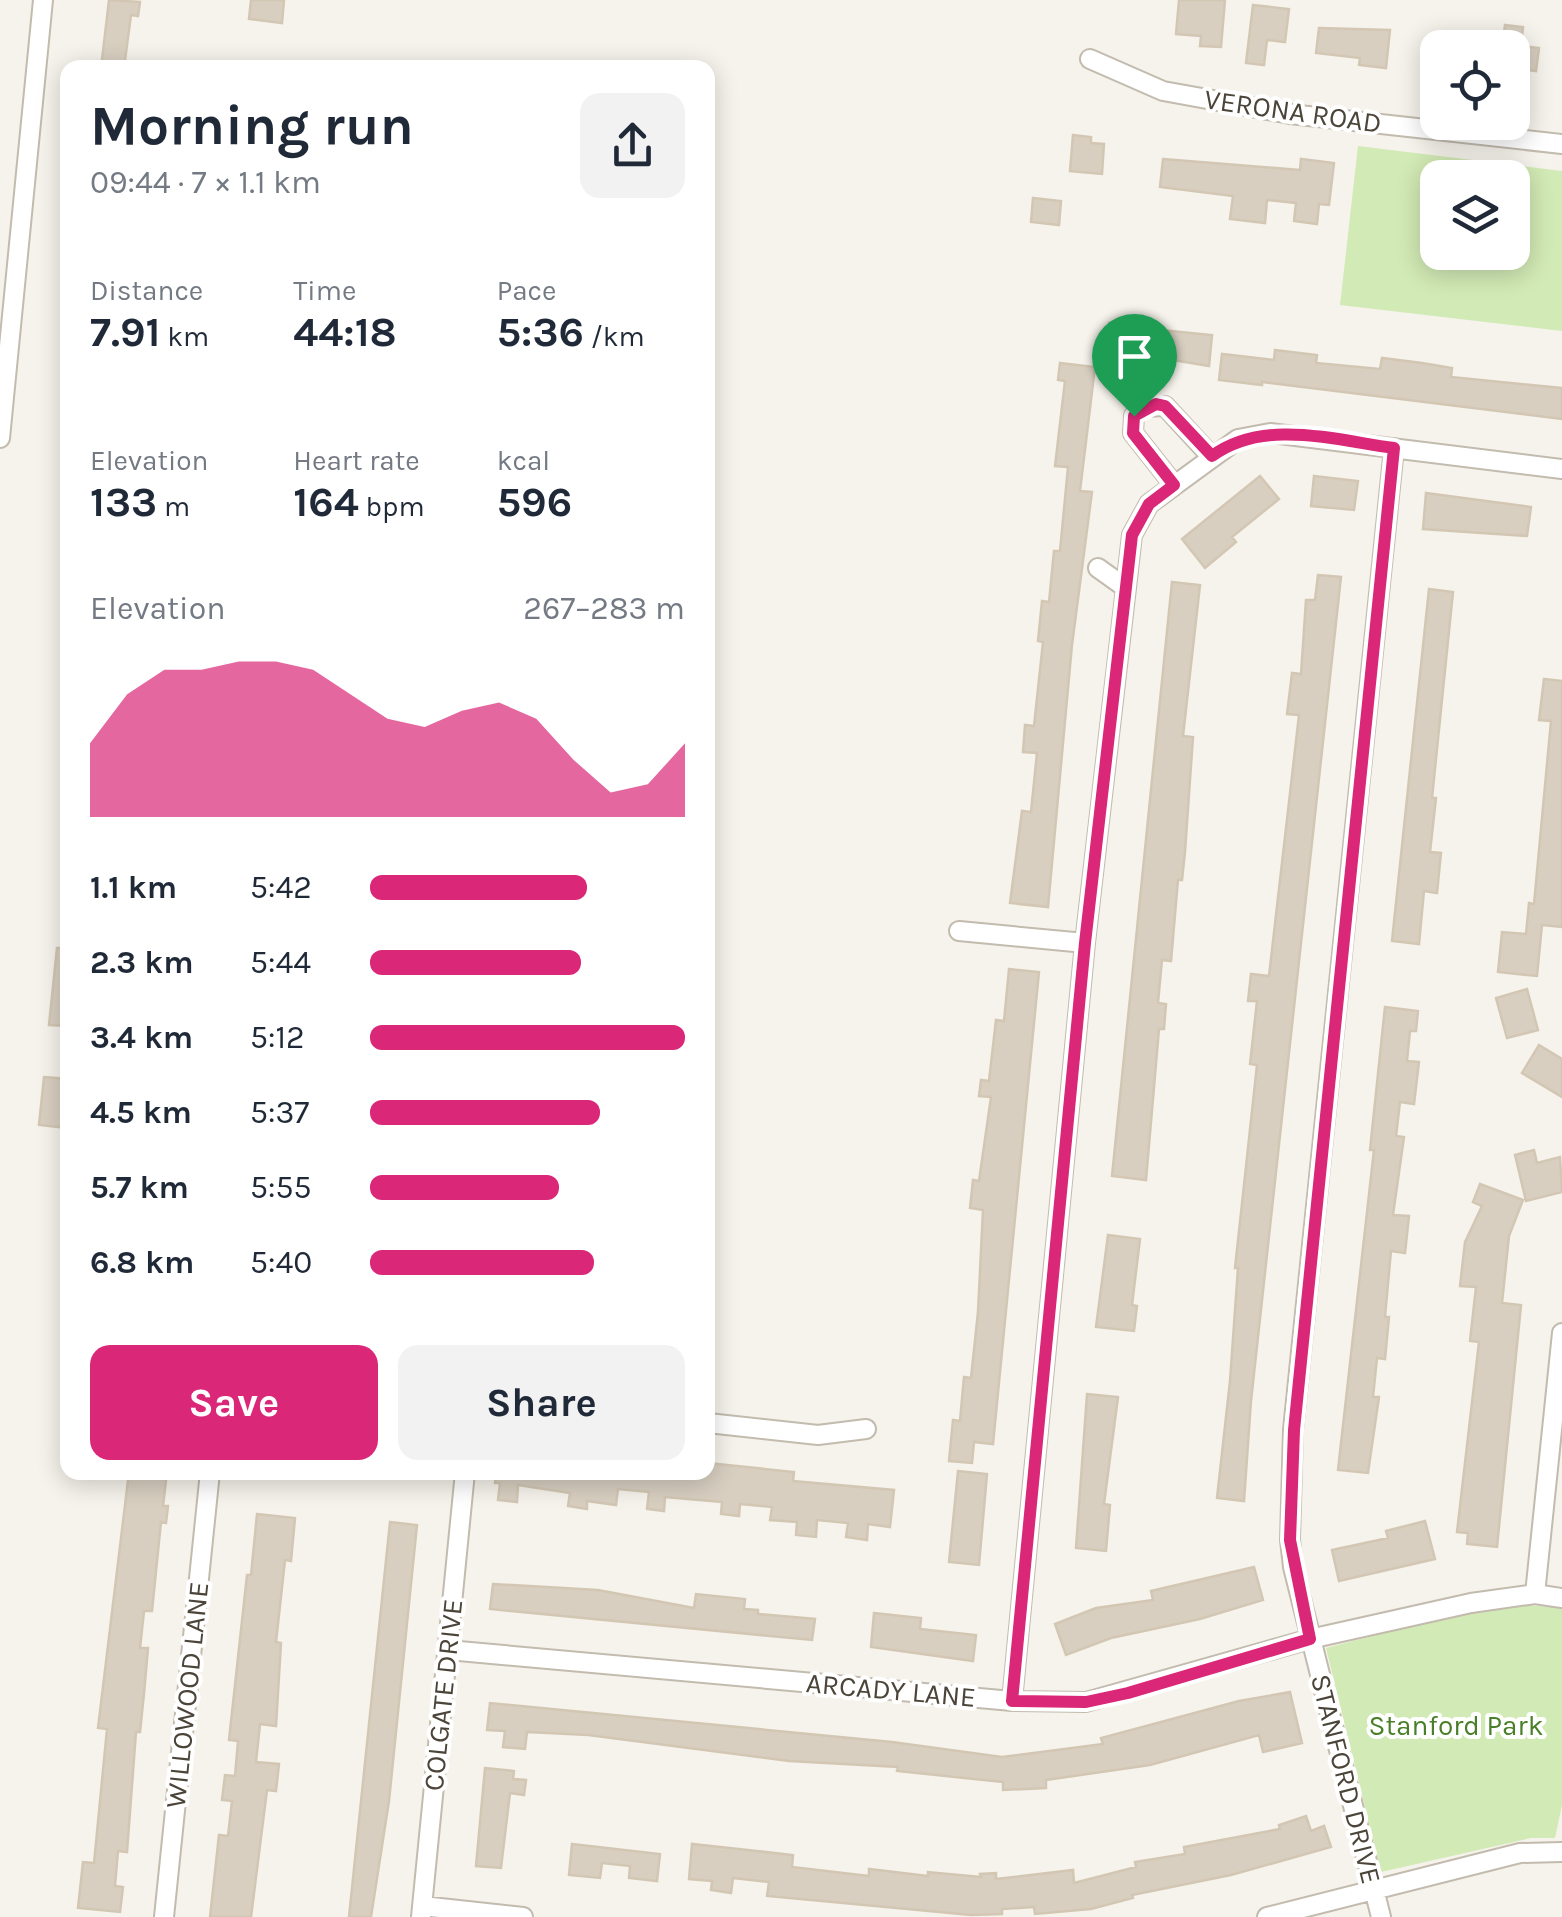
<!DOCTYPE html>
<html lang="en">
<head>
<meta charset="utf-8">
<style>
	:root { --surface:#fff; --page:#f2f2f3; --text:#1f2937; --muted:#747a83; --accent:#db2777 }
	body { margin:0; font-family:Karla,sans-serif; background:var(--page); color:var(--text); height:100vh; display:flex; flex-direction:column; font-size:38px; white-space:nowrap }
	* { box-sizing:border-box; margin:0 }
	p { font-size:32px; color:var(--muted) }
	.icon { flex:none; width:55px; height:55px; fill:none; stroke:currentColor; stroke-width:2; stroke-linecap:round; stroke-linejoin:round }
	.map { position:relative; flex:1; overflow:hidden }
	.panel { position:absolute; left:60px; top:60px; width:655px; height:1420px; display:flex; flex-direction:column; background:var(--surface); border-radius:20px; box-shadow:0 5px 25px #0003 }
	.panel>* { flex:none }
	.fabs { position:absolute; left:1420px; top:30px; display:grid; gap:20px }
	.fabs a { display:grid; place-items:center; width:110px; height:110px; border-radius:20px; background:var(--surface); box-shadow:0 5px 25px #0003; font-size:50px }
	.pin { position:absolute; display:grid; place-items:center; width:85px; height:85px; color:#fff; margin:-102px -42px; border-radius:50% 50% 50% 0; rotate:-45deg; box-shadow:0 0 10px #0007 }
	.pin .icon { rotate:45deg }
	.round { display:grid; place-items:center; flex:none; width:105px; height:105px; border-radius:20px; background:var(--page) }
	.summary { display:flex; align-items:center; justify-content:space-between; height:170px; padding:0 30px }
	h1 { font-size:55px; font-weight:700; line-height:75px }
	.figures { display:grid; grid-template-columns:repeat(3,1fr); gap:15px; height:170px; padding:10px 30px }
	.figures div { display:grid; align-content:center }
	.figures b { font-size:42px; font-weight:700 }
	.figures small { font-size:28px; font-weight:400 }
	.figures p { font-size:28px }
	.chart { height:280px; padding:20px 30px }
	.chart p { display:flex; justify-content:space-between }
	.chart svg { width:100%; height:180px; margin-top:10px; fill:var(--accent); opacity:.7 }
	.cta { display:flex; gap:20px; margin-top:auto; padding:20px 30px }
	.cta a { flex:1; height:115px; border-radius:20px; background:var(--accent); color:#fff; font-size:40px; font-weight:700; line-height:115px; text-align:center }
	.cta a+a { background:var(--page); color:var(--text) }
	ul { padding:0 30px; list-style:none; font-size:32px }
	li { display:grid; grid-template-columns:160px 120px 1fr; align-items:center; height:75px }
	li i { height:25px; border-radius:12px; background:var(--accent) }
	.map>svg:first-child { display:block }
	.green { fill:#d2eab5; fill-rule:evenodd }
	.building { fill:#d8cfc1; stroke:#d3c7b4; stroke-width:2.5 }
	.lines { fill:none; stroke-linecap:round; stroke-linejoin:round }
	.street-casing { stroke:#c2bbae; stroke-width:22 }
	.street { stroke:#fff; stroke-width:18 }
	.route-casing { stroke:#fff; stroke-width:20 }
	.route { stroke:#db2777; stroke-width:12 }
	.labels { text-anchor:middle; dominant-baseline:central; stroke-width:8; stroke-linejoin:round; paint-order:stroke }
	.street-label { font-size:28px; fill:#4b4439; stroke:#fff }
	.park-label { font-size:28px; fill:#4a7f2a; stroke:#fff }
</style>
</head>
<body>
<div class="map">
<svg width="1562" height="1917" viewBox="0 0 1562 1917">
	<rect width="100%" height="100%" fill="#f6f3ec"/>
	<path class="green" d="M1358,146L1562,171V331L1340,305ZM1438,178H1512V252H1438Z
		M1511,1605L1562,1607V1805L1555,1838H1531L1381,1872L1326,1648L1475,1610Z"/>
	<path class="building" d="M109,0L140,2L138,16L131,15L124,68H101Z
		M251,0H284L282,23L249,19Z
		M1179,0H1225L1221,47L1200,46L1201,36L1176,34Z
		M1253,5L1289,9L1285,42L1267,40L1264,65L1246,63Z
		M1505,25L1523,27L1521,46L1539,48L1536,71L1512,68V48H1502Z
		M1319,28L1390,30L1386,68L1359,65L1360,58L1316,53Z
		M1073,135L1091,137V143L1104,144L1102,174L1070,171Z
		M1163,159L1300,170L1301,159L1334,163L1329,205L1319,204L1317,224L1294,221L1296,203L1267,200L1265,223L1230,219L1233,196L1160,187Z
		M1033,198L1061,201L1059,225L1031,222Z
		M1151,322V329L1212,335L1209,366L1167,359L1110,361L1109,323Z
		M1275,350L1317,355L1316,363L1380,369L1382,358L1422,363L1452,368L1451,377L1562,388V419L1262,382V385L1219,380L1222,354L1274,360Z
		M1060,363L1095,367L1080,491L1092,492L1072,645L1048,907L1010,903L1022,811L1031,812L1037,753L1023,752L1025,725L1034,726L1043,642L1038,641L1042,601L1049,602L1054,551H1060L1068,467L1055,466L1065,381L1058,380Z
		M1260,476L1279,499L1232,537L1236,542L1205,568L1182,539Z
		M1314,476L1358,481L1354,510L1311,506Z
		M1426,493L1531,507L1527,536L1423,529Z
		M1318,575L1341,577L1251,1401L1244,1501L1217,1498L1230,1381L1238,1268H1235L1257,1065L1250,1064L1257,1001H1248L1251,974L1269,976L1299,715L1287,714L1292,673L1301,674L1306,600H1315Z
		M1172,582L1200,585L1183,736L1193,737L1185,852L1182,880H1178L1171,961L1162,960L1158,1003L1166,1004L1164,1029H1159L1146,1180L1112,1176Z
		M1429,589L1453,592L1432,798H1436L1430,852L1441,853L1437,893L1424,891L1419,944L1392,941Z
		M1544,679L1562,681V927L1542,925L1537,976L1498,972L1502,932L1526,934L1529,903L1534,904L1551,721L1539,720Z
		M57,948H68V1026L49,1025Z
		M1009,969L1039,972L993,1444L974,1442L972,1463L949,1461L953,1420L960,1421L964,1377L971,1378L978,1312L983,1210L970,1208L973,1180L979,1181L991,1097L979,1096L981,1080L989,1081L996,1020L1004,1021Z
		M1527,989L1538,1030L1507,1038L1496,998Z
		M1385,1007L1418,1011L1416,1031H1410L1407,1061L1419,1062L1414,1104L1400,1102L1396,1136L1404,1137L1393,1215L1409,1216L1405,1253L1391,1251L1385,1317H1389L1385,1359L1377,1358L1373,1397H1379L1368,1473L1338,1470L1374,1150H1370Z
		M1539,1045L1562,1059V1097L1522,1073Z
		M44,1077L68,1079V1128L39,1125Z
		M1534,1150L1537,1163L1560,1157L1562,1192L1526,1201L1515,1155Z
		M1480,1184L1523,1200L1509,1236L1502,1303L1521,1305L1497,1547L1467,1544L1468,1533L1457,1532L1479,1342L1470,1341L1476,1287L1460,1286L1465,1242L1482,1206L1473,1202Z
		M1108,1235L1140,1239L1132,1305L1137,1306L1134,1331L1096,1327Z
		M1087,1394L1118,1397L1104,1504L1110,1505L1106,1551L1076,1548Z
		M708,1463L794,1472L793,1481L894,1490L890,1527L868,1524L867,1540L846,1537L848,1523L817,1520L816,1537L796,1535L797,1522L770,1520L772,1507L740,1504L739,1516L721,1514L722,1502L665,1497L664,1511L647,1509L649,1492L618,1489L616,1505L587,1501V1509L568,1506L570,1493L518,1485L517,1502L498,1500L500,1483H495L496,1472H708Z
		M958,1471L987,1474L979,1565L949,1562Z
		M129,1472H167L163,1506H168L166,1523L161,1522L152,1611H144L140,1648H148L144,1694L140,1732H136L127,1852L118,1851L115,1886L123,1887L120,1912L78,1908L83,1862L94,1863L107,1729L98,1728Z
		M257,1514L295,1518L291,1561L285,1560L276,1642L281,1643L276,1726L260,1724L256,1762L279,1764L276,1791L267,1790L251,1917H210L219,1835L228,1836L232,1801L222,1800L225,1775L235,1776L238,1741L229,1740L247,1575H251Z
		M1425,1521L1435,1559L1339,1581L1332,1550L1388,1538L1386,1531Z
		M390,1522L417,1525L389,1801L371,1917H349Z
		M1254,1567L1263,1600L1200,1619L1111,1638L1066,1655L1055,1624L1096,1608L1153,1600L1151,1591Z
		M493,1584L598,1590L694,1608L696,1594L745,1599L744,1609L758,1610V1614L815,1619L812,1640L490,1609Z
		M874,1613L921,1618L920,1629L976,1635L973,1661L871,1647Z
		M1290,1692L1302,1743L1263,1752L1259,1735L1150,1765L1046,1780V1788L1003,1790V1782L897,1771L898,1767L789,1761L588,1735L527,1732L525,1749L503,1747L505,1731L487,1730L490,1703L892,1742L1002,1757L1103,1744L1101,1738L1239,1701Z
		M485,1768L514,1771L513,1779L526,1780L524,1795L510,1793L501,1868L476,1866Z
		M1306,1816L1311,1831L1324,1826L1331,1847L1231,1875L1132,1895L1133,1898L1091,1909L1035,1914L1034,1907L1002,1909V1914L971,1915L767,1896L769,1882L733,1878L731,1893L711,1890L712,1881L689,1879L692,1844L793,1855L792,1867L869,1876V1869L928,1876V1872L981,1877L980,1874L996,1873V1879L1073,1870L1074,1883L1136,1867L1135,1862L1185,1854L1184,1847L1280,1829L1279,1825Z
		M572,1844L660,1854L657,1881L629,1878L630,1866L602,1863L600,1878L569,1875Z"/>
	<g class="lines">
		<g class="street-casing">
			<path id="street" d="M1090,59L1163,91L1290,114L1562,144
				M0,438L43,0
				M1174,485L1133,433L1134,416L1144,407L1165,406L1211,456
				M1126,588L1132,535L1149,504L1238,439L1270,433L1562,469
				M959,931L1085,943
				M708,1423L818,1435L866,1429
				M1535,1594L1562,1333
				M448,1650L1012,1701L1086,1702L1310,1639L1471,1603L1535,1594L1562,1598
				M1012,1701L1085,943L1126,588L1098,568
				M422,1906L523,1917
				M164,1917L210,1472
				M421,1917L465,1472
				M1267,1917L1520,1853L1562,1852
				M1381,1917L1293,1567L1290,1540L1293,1430L1394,448"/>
		</g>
		<use href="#street" class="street"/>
	</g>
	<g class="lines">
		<g class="route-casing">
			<path id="route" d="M1156,404L1165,406L1212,456C1264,418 1334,440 1394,448L1294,1430L1290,1540L1310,1639L1128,1693L1086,1702L1012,1701L1085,943L1132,535L1149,504L1174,485L1133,433L1134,416Z"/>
		</g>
		<use href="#route" class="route"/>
	</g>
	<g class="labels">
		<g class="street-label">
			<text transform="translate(1293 111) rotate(8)">VERONA ROAD</text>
			<text transform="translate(891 1690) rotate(5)">ARCADY LANE</text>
			<text transform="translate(187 1695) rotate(-84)">WILLOWOOD LANE</text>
			<text transform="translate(443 1695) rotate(-84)">COLGATE DRIVE</text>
			<text transform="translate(1346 1779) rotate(76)">STANFORD DRIVE</text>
		</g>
		<g class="park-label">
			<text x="1456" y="1725">Stanford Park</text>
		</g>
	</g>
</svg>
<div class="fabs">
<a><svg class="icon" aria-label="locate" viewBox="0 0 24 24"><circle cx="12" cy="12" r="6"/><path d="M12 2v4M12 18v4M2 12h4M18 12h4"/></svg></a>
<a><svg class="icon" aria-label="layers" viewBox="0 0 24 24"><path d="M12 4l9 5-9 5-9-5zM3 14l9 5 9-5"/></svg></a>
</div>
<div class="pin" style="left:1134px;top:416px;background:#1e9e55"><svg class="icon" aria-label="arrive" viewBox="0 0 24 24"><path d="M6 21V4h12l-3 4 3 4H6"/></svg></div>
<section class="panel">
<div class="summary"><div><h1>Morning run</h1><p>09:44 · 7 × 1.1 km</p></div><a class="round"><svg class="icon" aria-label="share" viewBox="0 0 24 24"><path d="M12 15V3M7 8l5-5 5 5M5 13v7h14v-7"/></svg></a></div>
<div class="figures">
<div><p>Distance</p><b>7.91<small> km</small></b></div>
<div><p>Time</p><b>44:18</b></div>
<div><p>Pace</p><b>5:36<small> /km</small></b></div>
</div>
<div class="figures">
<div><p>Elevation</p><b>133<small> m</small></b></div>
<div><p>Heart rate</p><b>164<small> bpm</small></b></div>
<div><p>kcal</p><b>596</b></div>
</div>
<div class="chart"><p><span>Elevation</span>267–283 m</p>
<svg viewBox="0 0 160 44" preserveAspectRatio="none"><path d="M0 44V26L10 14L20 8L30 8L40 6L50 6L60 8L70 14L80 20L90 22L100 18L110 16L120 20L130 30L140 38L150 36L160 26V44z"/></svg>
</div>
<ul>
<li><b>1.1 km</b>5:42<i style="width:69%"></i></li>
<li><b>2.3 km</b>5:44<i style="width:67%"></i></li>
<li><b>3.4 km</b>5:12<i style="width:100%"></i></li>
<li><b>4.5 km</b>5:37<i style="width:73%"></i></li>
<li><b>5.7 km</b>5:55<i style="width:60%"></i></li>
<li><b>6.8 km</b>5:40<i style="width:71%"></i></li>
</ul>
<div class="cta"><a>Save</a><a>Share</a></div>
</section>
</div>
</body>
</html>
